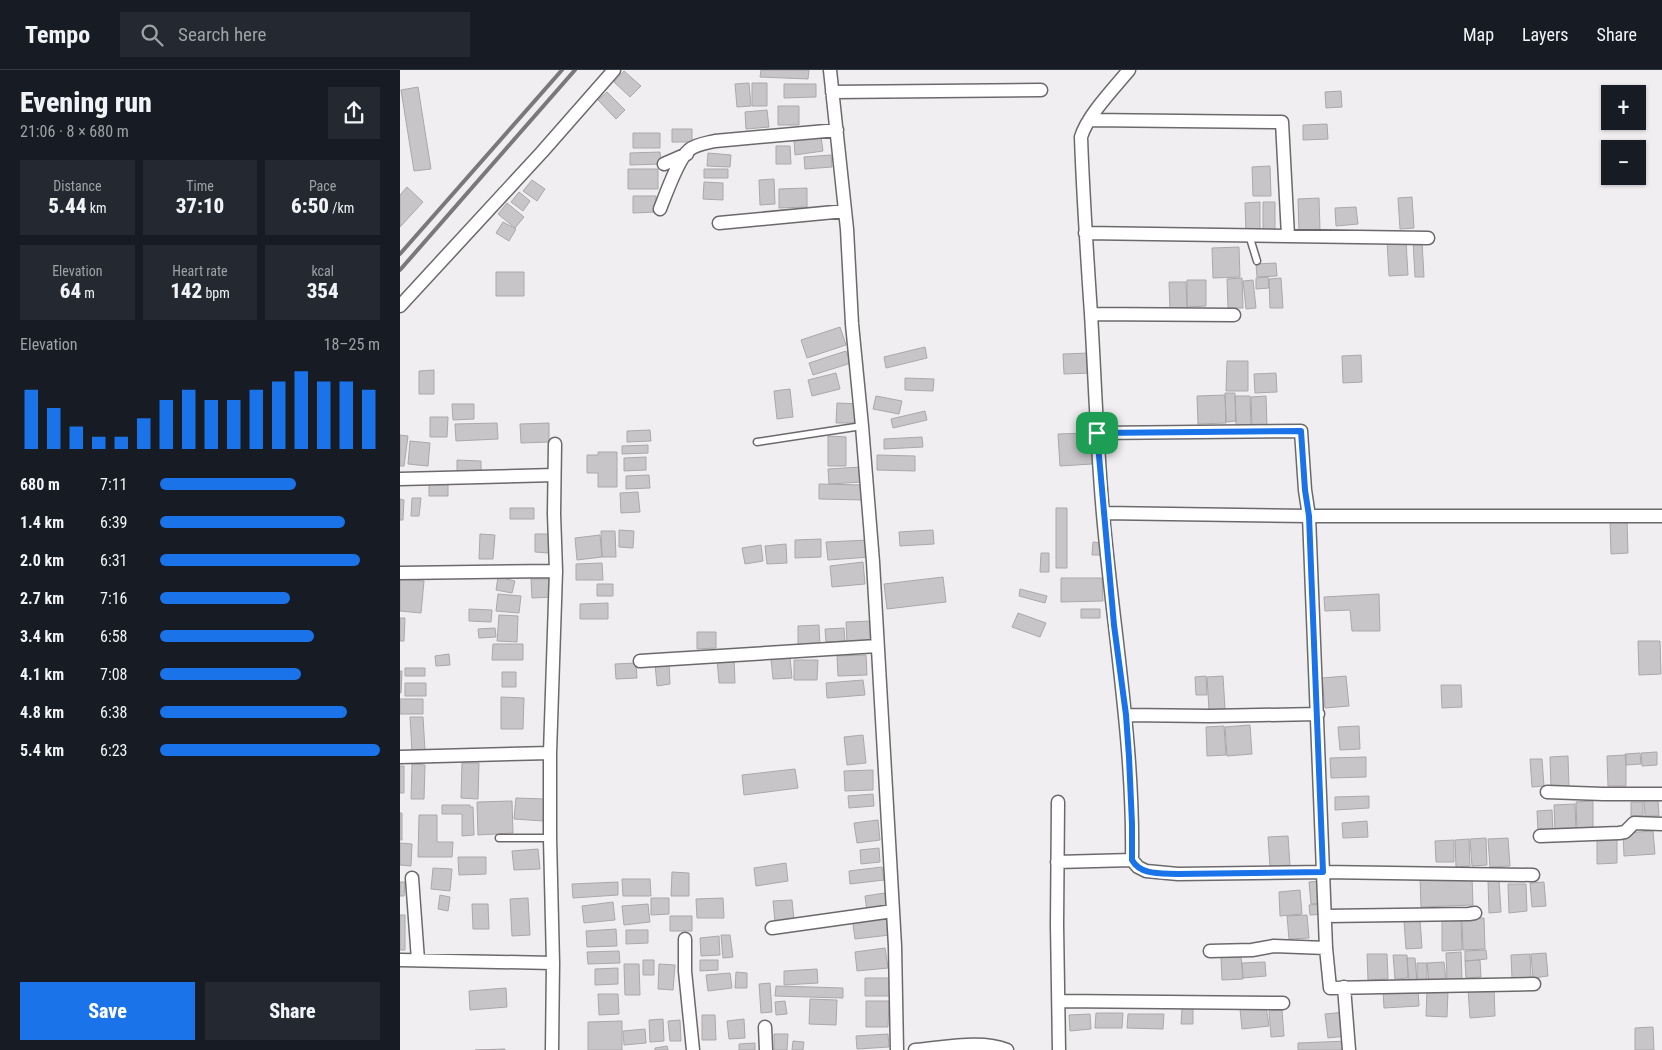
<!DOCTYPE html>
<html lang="en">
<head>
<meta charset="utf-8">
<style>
	:root { --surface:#171b24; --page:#242831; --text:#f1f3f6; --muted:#9ea1a6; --line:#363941; --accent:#1a73e8 }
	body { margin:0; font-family:"Roboto Condensed",sans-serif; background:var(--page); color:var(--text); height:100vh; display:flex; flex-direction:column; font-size:19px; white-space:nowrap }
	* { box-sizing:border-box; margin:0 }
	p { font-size:16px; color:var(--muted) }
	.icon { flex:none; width:28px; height:28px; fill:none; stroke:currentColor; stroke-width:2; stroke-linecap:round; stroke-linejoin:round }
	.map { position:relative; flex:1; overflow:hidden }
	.details { display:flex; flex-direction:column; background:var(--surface); width:400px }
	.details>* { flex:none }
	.controls { position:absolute; left:1201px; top:15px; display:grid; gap:10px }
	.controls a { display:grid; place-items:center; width:45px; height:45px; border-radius:0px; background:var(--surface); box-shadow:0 1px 4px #0004; font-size:25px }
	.pin { position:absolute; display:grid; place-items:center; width:42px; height:42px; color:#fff; margin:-21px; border-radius:10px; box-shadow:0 2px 8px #0006 }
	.round { display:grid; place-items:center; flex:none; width:52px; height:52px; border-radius:0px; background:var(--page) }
	.summary { display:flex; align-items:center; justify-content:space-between; height:85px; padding:0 20px }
	h1 { font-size:28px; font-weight:800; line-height:38px }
	.figures { display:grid; grid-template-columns:repeat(3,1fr); gap:8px; height:85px; padding:5px 20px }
	.figures div { display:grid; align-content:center; border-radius:0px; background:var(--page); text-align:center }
	.figures b { font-size:21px; font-weight:800 }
	.figures small { font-size:14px; font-weight:400 }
	.figures p { font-size:14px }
	.chart { height:140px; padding:10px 20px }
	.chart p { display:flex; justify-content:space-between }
	.chart svg { width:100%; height:90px; margin-top:5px; stroke:var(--accent); stroke-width:6 }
	.action { display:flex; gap:10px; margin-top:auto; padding:10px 20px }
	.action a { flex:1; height:58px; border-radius:0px; background:var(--accent); color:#fff; font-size:20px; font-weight:800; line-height:58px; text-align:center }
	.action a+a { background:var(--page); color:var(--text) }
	ul { padding:0 20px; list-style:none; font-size:16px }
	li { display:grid; grid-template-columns:80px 60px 1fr; align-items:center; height:38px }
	li i { height:12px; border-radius:6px; background:var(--accent) }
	header { display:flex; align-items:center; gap:30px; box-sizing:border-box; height:70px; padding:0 25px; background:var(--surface); border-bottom:1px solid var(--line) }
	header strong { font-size:24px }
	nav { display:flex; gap:28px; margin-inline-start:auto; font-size:18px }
	.search { width:350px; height:45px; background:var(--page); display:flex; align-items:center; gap:12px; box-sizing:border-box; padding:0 18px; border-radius:0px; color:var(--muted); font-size:19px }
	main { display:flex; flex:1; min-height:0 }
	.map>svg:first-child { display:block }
	.building { fill:#c8c5c8; stroke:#aba8ab }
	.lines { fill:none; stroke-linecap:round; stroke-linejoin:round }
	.service-casing { stroke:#6c696c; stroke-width:9 }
	.minor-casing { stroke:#6c696c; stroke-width:15 }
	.service { stroke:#fff; stroke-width:6 }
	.minor { stroke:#fff; stroke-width:12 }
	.rail { stroke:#7a787a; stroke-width:4 }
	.route-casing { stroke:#fff; stroke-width:10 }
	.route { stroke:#1a73e8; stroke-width:6 }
</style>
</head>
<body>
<header>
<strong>Tempo</strong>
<div class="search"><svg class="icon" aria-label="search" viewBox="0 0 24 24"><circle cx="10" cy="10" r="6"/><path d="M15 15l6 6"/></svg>Search here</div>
<nav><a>Map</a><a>Layers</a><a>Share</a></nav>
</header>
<main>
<section class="details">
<div class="summary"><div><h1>Evening run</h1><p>21:06 · 8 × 680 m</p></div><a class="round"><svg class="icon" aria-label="share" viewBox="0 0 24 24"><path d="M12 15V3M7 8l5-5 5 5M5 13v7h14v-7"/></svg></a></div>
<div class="figures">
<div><p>Distance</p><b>5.44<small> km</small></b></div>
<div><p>Time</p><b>37:10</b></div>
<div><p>Pace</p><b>6:50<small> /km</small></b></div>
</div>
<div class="figures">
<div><p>Elevation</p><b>64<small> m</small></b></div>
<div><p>Heart rate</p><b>142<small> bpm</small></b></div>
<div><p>kcal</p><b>354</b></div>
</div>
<div class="chart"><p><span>Elevation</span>18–25 m</p>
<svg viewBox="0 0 160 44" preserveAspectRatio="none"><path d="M5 44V15M15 44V24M25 44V33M35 44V38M45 44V38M55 44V29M65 44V20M75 44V15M85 44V20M95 44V20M105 44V15M115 44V11M125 44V6M135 44V11M145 44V11M155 44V15"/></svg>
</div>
<ul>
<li><b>680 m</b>7:11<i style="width:62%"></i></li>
<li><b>1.4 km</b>6:39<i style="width:84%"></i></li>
<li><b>2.0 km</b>6:31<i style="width:91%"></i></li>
<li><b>2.7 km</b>7:16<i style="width:59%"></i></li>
<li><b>3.4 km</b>6:58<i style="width:70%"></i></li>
<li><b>4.1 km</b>7:08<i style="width:64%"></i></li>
<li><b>4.8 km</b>6:38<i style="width:85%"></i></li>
<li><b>5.4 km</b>6:23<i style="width:100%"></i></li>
</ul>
<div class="action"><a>Save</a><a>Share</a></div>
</section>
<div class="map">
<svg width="1262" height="980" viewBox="0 0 1262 980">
	<rect width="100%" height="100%" fill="#f1eef1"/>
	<path class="building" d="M361,0H409L408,9L360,7Z
		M224,1L241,16L230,27L214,12Z
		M349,13L351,36L337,37L335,14Z
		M352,13H367V36H352Z
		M384,14H416V27L384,28Z
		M18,17L31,99L14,101L1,20Z
		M941,21L942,37L926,38L925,22Z
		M207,22L225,40L216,49L198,30Z
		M378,36H399V55H378Z
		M367,40L369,57L346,59L345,42Z
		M927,54L928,69L903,70V55Z
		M272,59H292V72H272Z
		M233,63H260V78H233Z
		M421,67L423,81L395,85L394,70Z
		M376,76H390L391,94H376Z
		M260,82L261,94L230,95V83Z
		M308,83L331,85L330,97L307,96Z
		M431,85L432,97L405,99L404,87Z
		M870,96L871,126H853L852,97Z
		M228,99H258V119H228Z
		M304,99H328V108H304Z
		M374,109L375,134L360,135L359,110Z
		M132,110L145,119L137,131L123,121Z
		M304,112L323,113V130L303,129Z
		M7,117L23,132L0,157V125Z
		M407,118V137L379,138V119Z
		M119,122L130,131L123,141L111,132Z
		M233,126H256V142L233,143Z
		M1012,127L1014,158L1000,159L998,128Z
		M919,128L920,160L899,161L898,129Z
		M860,132V163H846L845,133Z
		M863,132H875V163H863Z
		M107,133L124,147L115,158L98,144Z
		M956,137L958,154L936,156L935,138Z
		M103,152L116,159L109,171L96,163Z
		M1006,171L1008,205L989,206L987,172Z
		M1013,171H1022L1024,207H1015Z
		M839,177L840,207L813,208L812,178Z
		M876,193L877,206L857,207L856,194Z
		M96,202H124V226H96Z
		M868,207L869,218L856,219V208Z
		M842,208L843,238H828L827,209Z
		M881,208L883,238H870L869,209Z
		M787,210H806V236L787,237Z
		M853,210L856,238L846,239L843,211Z
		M769,212H786L787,238L770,239Z
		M440,257L446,275L407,288L401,270Z
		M525,277L527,288L486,298L484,287Z
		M446,281L451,293L413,305L409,293Z
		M690,283L691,303L664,304L663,284Z
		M961,285L962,312L943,313L942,286Z
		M827,291H848V321H826Z
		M34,300V324H19V301Z
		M436,303L440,319L412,326L408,310Z
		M876,303L877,322L855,323L854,304Z
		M505,308L534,309L533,321L505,320Z
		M390,319L393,347L377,349L374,321Z
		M825,323H835L836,351L826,352Z
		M825,325L826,353L798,354L797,326Z
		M476,326L502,331L499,344L473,339Z
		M835,326H850L851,356H836Z
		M866,326L867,356L852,357L851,327Z
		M437,333L460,334L459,353H436Z
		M52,334H74V349L53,350Z
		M525,341L527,350L493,358L491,349Z
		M30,347H48L47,367H30Z
		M97,353L98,369L56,371L55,354Z
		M149,353V372L121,373L120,354Z
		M250,360L251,371L227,372V361Z
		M690,363L692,394L660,396L658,364Z
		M0,365L8,366L4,396H0Z
		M428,366L446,367V396H428Z
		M522,367L523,377L484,379V369Z
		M10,371L30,373L28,396L8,394Z
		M248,375V383L222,384V376Z
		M198,382H217V417H198V403H187V385H198Z
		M477,385L515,386V401L477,400Z
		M246,387V400L224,401V388Z
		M57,390L81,391V405L57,404Z
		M461,397L462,412L429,414L428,399Z
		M249,405L250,418L226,419V406Z
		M29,414H48V426H29Z
		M419,414L464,415V430L419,429Z
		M238,422L240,442L221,443L220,423Z
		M12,428H21L19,446H11Z
		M0,429L4,430L3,450H0Z
		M110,438H134V449H110Z
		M656,438H667V498H656Z
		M1210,451H1227L1228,483L1211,484Z
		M219,460L234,461L233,478L219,477Z
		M533,460L534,474L500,476L499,462Z
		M201,461H215L216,487H202Z
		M80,464L95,465L93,489H79Z
		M135,464H150L149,483L135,482Z
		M200,465L202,487L177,490L175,468Z
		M421,469V487L395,488V470Z
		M469,470L470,487L428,490L426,472Z
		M693,472L702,473L701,485H692Z
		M386,474L387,493L367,494L365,476Z
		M361,475L363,491L345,494L342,478Z
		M641,483H649V502H640Z
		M463,492L465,514L432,517L430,496Z
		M202,493L203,510H176V494Z
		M98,507L115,511L112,523L96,520Z
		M543,507L546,532L487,539L484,514Z
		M661,508H702L703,531L661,532Z
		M0,509L24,511L21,543L0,541Z
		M131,509H153V527L132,528Z
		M197,514H213V526H197Z
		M620,519L647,526L645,533L619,526Z
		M98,524L121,526L119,543L96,541Z
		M979,524L980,561H952L950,540L925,541L924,527Z
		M208,533V549H180V534Z
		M69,539L92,540L91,552L69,551Z
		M681,539H700V548H681Z
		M618,543L646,553L640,567L612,557Z
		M99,545L118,546L117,572L97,571Z
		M0,548H5L4,571H0Z
		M471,551L472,571L447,573L446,552Z
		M419,555L420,575L398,576V556Z
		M95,558L96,567L79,568L78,559Z
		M444,558L445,571L426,572L425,559Z
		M297,562H316V578L297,579Z
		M1238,571H1260L1261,604L1239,605Z
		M93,574H123V590H92Z
		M49,584L50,595L36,596L35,586Z
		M466,585L467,605L438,606L437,586Z
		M390,587L392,608L373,609L371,589Z
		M334,588L335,613H319L317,589Z
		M394,590H418L417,610H394Z
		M236,593L237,608L216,609L215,594Z
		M269,593L270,614L257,616L255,594Z
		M5,598H25V606H5Z
		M0,601H2L1,623H0Z
		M102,602H116V617H102Z
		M806,606L807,625H796L795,607Z
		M823,606L825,639L809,640L807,607Z
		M946,606L949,636L925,638L922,608Z
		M463,610L465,625L427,628L426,613Z
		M5,613H26V626H5Z
		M1041,615H1061L1062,637L1042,638Z
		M101,627L124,628L123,659H101Z
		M0,629H23V644H0Z
		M10,647H23L25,680L12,681Z
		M850,655L852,684L827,686L825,657Z
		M824,656L826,685L807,686L806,657Z
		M959,656L960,679L940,680L938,657Z
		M463,665L466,693L447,695L444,667Z
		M1257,682V695L1242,696L1241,683Z
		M1240,683L1241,694L1226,695L1225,684Z
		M1226,685V716H1208L1207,686Z
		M1168,686L1169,717L1151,718L1150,687Z
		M966,687V707L931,708L930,688Z
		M1130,689H1142L1144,716L1132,717Z
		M62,693H79L78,729L61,728Z
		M12,694L25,695L24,729H11Z
		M0,696H4V723H0Z
		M395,699L398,718L344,725L342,705Z
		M473,700V720L445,721L444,701Z
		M473,724L474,736L449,738L448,726Z
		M969,726V738L935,740V727Z
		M116,728L145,729L144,751L114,749Z
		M1244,730H1258L1259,746H1245Z
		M112,731L113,763L78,765L77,732Z
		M1193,731V761H1177L1176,732Z
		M1231,732H1243V746H1231Z
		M1175,734L1176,760L1155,761L1154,735Z
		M42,735H70V737H73L74,765L62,766V744H42Z
		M1152,740L1153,762H1138L1137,741Z
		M0,743H2V770H0Z
		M19,745H37V772H53L52,787H18Z
		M478,750L480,770L457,773L454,753Z
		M967,751L968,767L943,768L942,753Z
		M1253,761L1255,784L1224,786L1223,763Z
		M1217,763V793L1197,794V764Z
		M888,766L890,795L870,796L868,767Z
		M1086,768L1087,795L1072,796L1070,769Z
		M1108,768L1110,796L1090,797L1088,769Z
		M1069,769L1070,796L1056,797L1055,770Z
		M1054,770V792H1036L1035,771Z
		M0,773L12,774L11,796L0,795Z
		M479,778L480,792L461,794L460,780Z
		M138,779L140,799L114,800L112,781Z
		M58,787H86V804L59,805Z
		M386,793L388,811L356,816L354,798Z
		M482,797L484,810L450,814L449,801Z
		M33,798L52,799L50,821L31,819Z
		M272,802L289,803V826H271Z
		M1072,806L1073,835L1021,837L1020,808Z
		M222,809H250L251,826H223Z
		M1099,810L1101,842L1089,843L1088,811Z
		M923,811L925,833L911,834L909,812Z
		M0,812H5L4,826H0Z
		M218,812V825L173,828L172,814Z
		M1144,812L1146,836L1132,837L1130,813Z
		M1108,814H1126L1127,841L1109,843Z
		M900,820L902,844L880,846L879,822Z
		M485,823L487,839L467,841L465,826Z
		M40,825L50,827L48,841L38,839Z
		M128,828L130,865L112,866L110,829Z
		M251,828H269V844L251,845Z
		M323,828L324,848H297L296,829Z
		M392,830L394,850L375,852L373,831Z
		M213,832L215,850L184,853L182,836Z
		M72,834H88L89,859H73Z
		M248,834L250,852L224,855L222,836Z
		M925,834L926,844L910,845L909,835Z
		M487,843L490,865L455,869L452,847Z
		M0,845H5V880H0Z
		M907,845L909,868L889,869L887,846Z
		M270,846H292V861H270Z
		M1084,848L1085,879L1063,880L1062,849Z
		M1020,850L1022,878L1006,879L1004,851Z
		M1061,850L1062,880L1042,881V851Z
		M216,859L217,876L187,877L186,861Z
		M226,860H248V873L226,874Z
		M321,865H330L333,887L323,888Z
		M319,866L320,885L301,886L300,868Z
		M485,878L488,898L457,901L455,882Z
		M1086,880L1087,889L1065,891V881Z
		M219,881L220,893L188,894L187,882Z
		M1061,882L1062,910L1047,911L1046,883Z
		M1146,883L1148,906L1133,908L1131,884Z
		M967,884H987L988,909L968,910Z
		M1130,884L1131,908H1112L1111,885Z
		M993,885H1007L1008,908L995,909Z
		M841,886L843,909L822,910L821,887Z
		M1007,888H1015L1017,912H1009Z
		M243,890H254V905H243Z
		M300,890H318V900L300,901Z
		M1080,890L1081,907L1066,908L1065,891Z
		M865,892L866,906L843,908L842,893Z
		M1044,892L1046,911L1029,913L1027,893Z
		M1017,893H1027V913L1017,914Z
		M224,894H239L240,925H225Z
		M259,894L275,895L273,920L258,919Z
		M218,898V914L195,915V899Z
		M417,899L418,913L384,915V901Z
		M336,902L347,903V918H335Z
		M330,903L332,918L308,921L306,905Z
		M465,908H491V926H465Z
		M370,913L372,942L361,943L359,914Z
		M376,916L443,918V928L375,926Z
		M106,918L107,937L70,940L69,921Z
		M1094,918L1095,946L1070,948L1068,919Z
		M1018,919L1019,936L984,938L983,921Z
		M1027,920H1048L1047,947L1026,946Z
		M198,924H218L219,944L199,945Z
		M410,929L437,930L436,955L409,954Z
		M385,931L387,944L376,945L375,932Z
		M466,931H489L488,957H466Z
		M866,936L869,956L842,959L840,939Z
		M782,938H793V954H781Z
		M882,940L884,966L871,967L869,941Z
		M945,942L947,966L928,968L925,944Z
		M696,943H723L722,958H695Z
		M690,944L691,959L670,961L669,945Z
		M728,944H764L763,959L727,958Z
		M302,945H315L316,970H302Z
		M263,949L264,971L250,972L249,950Z
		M344,949L345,968L329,969L327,951Z
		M280,950L281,971H270L268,951Z
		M222,951V980H188V952Z
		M1253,957L1254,980H1235V958Z
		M245,959L246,973L224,975L223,961Z
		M374,964H388L387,980H374Z
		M488,964L489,977L457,979L456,966Z
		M393,971L404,972L403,980H392Z
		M948,971V980H898V973Z
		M355,973V980H339V974Z
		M267,976L268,980H255V978Z
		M105,979V980H75Z"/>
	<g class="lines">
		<g class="service-casing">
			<path id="service" d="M849,165L857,191
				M357,372L462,356
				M99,768H150"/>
		</g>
		<g class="minor-casing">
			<path id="minor" d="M430,0L447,159L452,254L462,356L473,492L495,876L497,980
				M432,22L641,20
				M689,50L882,52L888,166
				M264,94L287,84
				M260,139C266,124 278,89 289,80C296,74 307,73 315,71L437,60
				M319,153L445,141
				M685,163L1028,168
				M0,236L142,82L214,0
				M691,244L834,245
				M697,363L901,361L905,420L909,446L926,878L930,918L1134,914
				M0,409L154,405
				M703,443L909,446H1262
				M0,503L156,501
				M240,591L477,576
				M726,645L810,646L918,644
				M0,687L150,683
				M1147,722L1203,724H1262
				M658,732L657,855L659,980
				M1140,766L1219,763L1225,762L1234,753L1262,754
				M732,790L738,797L746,801L778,804L923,802L1133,805
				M657,792L732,790C734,674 713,559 703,444C697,377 695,311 691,244C687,185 683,126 681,67C687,46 715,17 729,0
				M12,808L18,890
				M926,846L1069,844L1075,843
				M372,858L493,841
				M285,869V901L293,980
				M810,881L852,880L874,876L926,878
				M0,890L153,893
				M944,917L949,980
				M658,931L883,933
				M365,957L366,980
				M152,980L153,893L150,768V683L156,501L154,444L155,374
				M515,980C543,978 581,969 607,980"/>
		</g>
		<use href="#service" class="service"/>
		<use href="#minor" class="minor"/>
		<path class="rail" d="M0,184L162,0
			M0,200L175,0"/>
	</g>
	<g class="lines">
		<g class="route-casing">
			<path id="route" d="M901,361L905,420L909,446L923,802L778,804C762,803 741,806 732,790V754L729,687L726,645L714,555L697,363Z"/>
		</g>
		<use href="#route" class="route"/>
	</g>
</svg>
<div class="controls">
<a>+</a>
<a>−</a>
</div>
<div class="pin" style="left:697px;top:363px;background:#1e9e55"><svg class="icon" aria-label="arrive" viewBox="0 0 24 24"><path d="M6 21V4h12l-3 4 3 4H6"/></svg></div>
</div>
</main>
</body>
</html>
